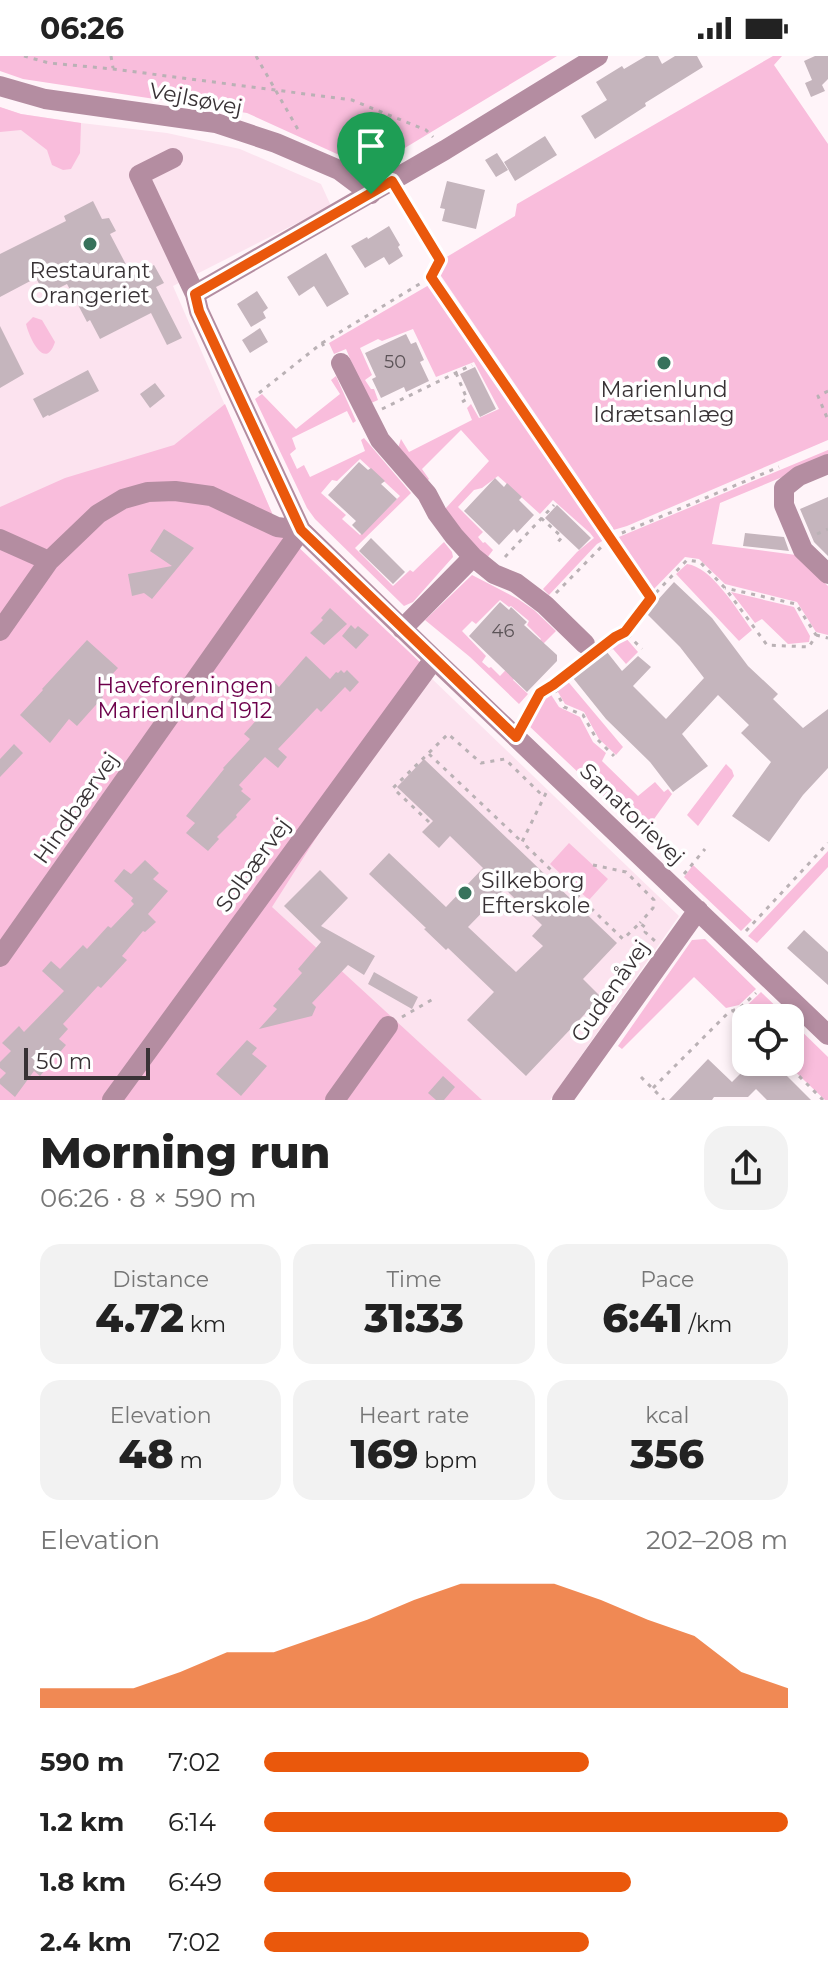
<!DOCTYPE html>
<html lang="en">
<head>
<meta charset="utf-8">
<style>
	:root { --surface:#fff; --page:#f2f2f2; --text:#222; --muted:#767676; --accent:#ea580c }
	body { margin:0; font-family:Montserrat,sans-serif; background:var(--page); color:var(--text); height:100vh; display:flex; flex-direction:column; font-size:30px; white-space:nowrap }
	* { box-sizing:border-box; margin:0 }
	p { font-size:26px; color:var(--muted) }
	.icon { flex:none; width:44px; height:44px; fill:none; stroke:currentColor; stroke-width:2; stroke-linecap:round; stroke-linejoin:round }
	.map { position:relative; height:1044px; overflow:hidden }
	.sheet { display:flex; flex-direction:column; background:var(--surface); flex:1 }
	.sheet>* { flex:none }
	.controls { position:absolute; left:732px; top:948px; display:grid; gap:16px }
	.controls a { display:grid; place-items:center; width:72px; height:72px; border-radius:16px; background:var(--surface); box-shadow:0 4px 12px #0003; font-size:40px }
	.scale { position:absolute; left:24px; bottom:20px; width:126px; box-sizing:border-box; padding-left:8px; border:4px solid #383235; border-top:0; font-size:22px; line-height:28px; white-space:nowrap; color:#383235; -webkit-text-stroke:6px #fff; paint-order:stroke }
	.pin { position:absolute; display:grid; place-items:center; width:68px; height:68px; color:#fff; margin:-82px -34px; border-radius:50% 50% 50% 0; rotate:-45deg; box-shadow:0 0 8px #0007 }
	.pin .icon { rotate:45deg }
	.round { display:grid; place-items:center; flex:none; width:84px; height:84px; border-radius:24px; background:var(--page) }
	.summary { display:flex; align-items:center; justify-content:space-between; height:136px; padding:0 40px }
	h1 { font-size:44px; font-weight:800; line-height:60px }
	.stats { display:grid; grid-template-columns:repeat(3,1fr); gap:12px; height:136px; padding:8px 40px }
	.stats div { display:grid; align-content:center; border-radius:20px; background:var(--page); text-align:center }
	.stats b { font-size:40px; font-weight:800 }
	.stats small { font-size:22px; font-weight:400 }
	.stats p { font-size:22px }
	.chart { height:224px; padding:16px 40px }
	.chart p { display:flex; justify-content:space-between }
	.chart svg { width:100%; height:144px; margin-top:8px; fill:var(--accent); opacity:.7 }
	ul { padding:0 40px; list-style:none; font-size:26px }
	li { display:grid; grid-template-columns:128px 96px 1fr; align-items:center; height:60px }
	li i { height:20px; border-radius:10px; background:var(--accent) }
	.status { display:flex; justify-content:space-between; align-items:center; height:56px; padding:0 40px; background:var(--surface); direction:ltr }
	.status svg { height:22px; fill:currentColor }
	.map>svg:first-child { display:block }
	.built { fill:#fce3ef }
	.green { fill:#f9bddc; fill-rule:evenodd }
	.building { fill:#c5b5bd; fill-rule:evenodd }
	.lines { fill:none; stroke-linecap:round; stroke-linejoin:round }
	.path { stroke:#bab1b5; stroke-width:3; stroke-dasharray:4 6; stroke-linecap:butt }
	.minor { stroke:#b48da1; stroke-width:20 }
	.route-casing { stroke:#fff; stroke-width:16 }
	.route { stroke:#ea580c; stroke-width:10 }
	.poi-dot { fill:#37725b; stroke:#fff; stroke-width:3 }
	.labels { text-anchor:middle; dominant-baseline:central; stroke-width:7; stroke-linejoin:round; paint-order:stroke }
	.number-label { font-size:18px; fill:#5b5357 }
	.street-label { font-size:22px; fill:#383235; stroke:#fff }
	.poi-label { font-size:22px; fill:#383235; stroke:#fff }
	.park-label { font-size:22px; fill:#6d004b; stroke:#fff }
</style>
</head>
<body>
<div class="status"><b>06:26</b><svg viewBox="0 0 49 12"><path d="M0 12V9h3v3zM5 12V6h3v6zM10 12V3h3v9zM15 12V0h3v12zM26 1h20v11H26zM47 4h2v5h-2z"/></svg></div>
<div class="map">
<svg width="828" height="1044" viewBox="0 0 828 1044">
	<rect width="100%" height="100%" fill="#fff4f9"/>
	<path class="built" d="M0,51L21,58L81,67L167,77L240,93L321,128L331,150L173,230L275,464L0,475Z
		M429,620L679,860L550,1044H472L265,851Z"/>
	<path class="green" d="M0,0H557L370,113L247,57L23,23L0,15Z
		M773,0H782L774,9L828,88V384L627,470L610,475L613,472L439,217L445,202L515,160L517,148Z
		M0,51L21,58L81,67L80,97L71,113L63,114L52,109L47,94L21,74L0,76Z
		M429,229L604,484L597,488L549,539L543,533L577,496L594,482L590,477L553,444L540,458L498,420L482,432L474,434L458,451L483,476L478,481L483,487L485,486L493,494L487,502L469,484L445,453L489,405L461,374L422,413L429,423L427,425L398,392L401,383L409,396L472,364L467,352L471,348L479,362L499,353L474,306L436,321L413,273L382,285L378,283L360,292L372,319L365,324L371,333H374L378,344L369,348L346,293L334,298L329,287Z
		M33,261L42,264L55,286C45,316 29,281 26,268Z
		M336,320L356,365L353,367L347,355L292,382L296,393L290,398L297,413L304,409L310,421L365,395L361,384L364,382L411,437L355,492L393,530L410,514L413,516L444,486L452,496L453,501L413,546L404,550L315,463L307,452L255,343L262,338L296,373L340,338L331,324ZM360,403L400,440L360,479L342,463L346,459L321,437L332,424L337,425Z
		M225,348L275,464L293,486L425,611L272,851L482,1044H0V451L65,422L174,389Z
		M828,394V402L720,447L712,488L796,499L828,530V579L816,576L797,546L725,528L699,503L685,501L651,536L614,483Z
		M687,508C712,511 737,554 752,574L739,585L676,518Z
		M472,519L518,543L534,554L556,575L542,589L528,597L541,583L527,569L529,565L511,550L509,551L500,544L476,568L472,565L462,575L486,600L482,606L489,612L491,611L500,620L518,601L528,607L513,624L528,638L519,648L470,601L425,564Z
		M731,536L794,551L810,580L809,586L788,588L762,563L755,567Z
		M622,580L625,581L638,596L626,608L613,593L593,605L590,603Z
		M565,622L623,691L616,699L599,683L584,656L565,648L555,631Z
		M548,634L559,651L580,661L593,686L606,697L602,705L638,740L655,726L664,736L668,733L672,738L649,770L663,781L661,787L656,790L527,668C535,655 536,645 548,634Z
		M726,708L732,714L734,720L698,770L687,759Z
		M569,787L608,823L589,844L550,808Z
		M828,795V811L757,887L748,880Z
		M693,809L752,864L741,875L684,821Z
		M705,883L756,933L739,949L726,952L694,921L622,993L618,990L692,884Z
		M761,936L788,962H746V969L736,960Z
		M790,964L828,1001V1044H825L785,1006H790Z"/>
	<path class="building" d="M646,0H658L662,8L675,0H697L703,11L645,47L646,50L595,83L581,60L607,44L596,26L622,10L624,13Z
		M815,0H828V23L822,29L825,35L811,41L805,27L812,24L804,5Z
		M545,80L557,99L515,125L504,106Z
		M497,97L508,114L496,121L485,104Z
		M447,125L485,134L476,173L442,165L445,153L440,152Z
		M93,145L102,163L109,162L116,175L110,178L132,220L154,209L164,227L156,231L182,282L167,289L151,257L100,283L90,264L87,266L67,228L45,239L36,222L0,241V198L66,165L64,160Z
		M389,170L400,189L398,191L403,200L389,209L384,201L365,212L351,190L367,181L368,183Z
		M326,197L349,238L327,251L314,230L299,240L287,221Z
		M257,235L268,252L263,256L266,262L251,271L237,248Z
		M0,270L24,318L0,332Z
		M260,272L268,286L250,297L242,284Z
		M406,278L411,288L416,286L424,304L420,306L429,325L406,336L404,331L381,342L372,323L376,321L365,297Z
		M475,311L496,353L480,361L460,318Z
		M88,314L99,335L49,360L48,359L43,362L33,343Z
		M155,327L165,340L150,352L140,338Z
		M359,406L368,414L371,412L385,425L381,428L397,443L362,479L352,469L356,465L328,439Z
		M495,422L504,431L507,427L522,441L519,444L534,459L517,477L514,473L499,489L464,455Z
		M828,441V500L814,486L800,453Z
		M557,449L591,482L579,494L545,462Z
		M164,473L194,492L152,543L144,537L132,540L128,518L172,510L150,495Z
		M745,477L784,481L789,495L743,490Z
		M371,482L405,516L393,528L359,495Z
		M674,526L712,562L748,610L778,638L773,643L803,672L828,653V712L803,739L769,786L732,760L771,706L741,677L749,669L718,639L682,678L708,710L673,736L650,706L606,663L573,622L607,596L622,615L638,600L651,611L633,630L666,663L704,622L680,591L646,557Z
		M500,546L509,554L511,551L527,566L524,569L557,599V605L527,636L469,580Z
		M330,552L347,568L324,589L310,577L323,564L321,562Z
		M351,569L355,573L358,570L369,579L356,593L342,580Z
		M87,584L118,612L106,625L108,627L98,636L103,641L77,670L69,663L50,687L20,659L43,634L42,633Z
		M306,600L330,623L336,616L338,617L341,614L344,617L347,614L359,626L350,636L345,631L321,656L317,652L278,693L287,701L278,712L265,701L239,729L243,733L241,735L251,743L236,759L237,761L217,781L219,783L208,795L186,777L195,767L186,760L224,713L223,712L250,683L244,678L267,652L265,651L272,643L265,637L274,626L279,631Z
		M14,688L23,697L0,721V703Z
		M424,703L617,887L583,923L601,941L526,1020L467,964L494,936L448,892L446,894L424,873L426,872L369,818L389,797L446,851L483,812L450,780L439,792L422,776L433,765L397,731ZM505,833L542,869L532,880L543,890L516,916L468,871Z
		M145,804L159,817L153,823L168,835L148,858L156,866L145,876L143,875L122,900L127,904L101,932L98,930L63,968L68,973L59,983L66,989L40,1020L34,1015L15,1041L0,1028V1023L6,1017L0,1012V1006L11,995L2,987L19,970L24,976L64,935L42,915L51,905L60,913L83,889L87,893L108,870L111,872L134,848L131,845L133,842L114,825L124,813L131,818Z
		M320,814L348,842L321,870L375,900L364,919L348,909L312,947L316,951L312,960L259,973L277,953L273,950L302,917L298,913L321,886L284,850Z
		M804,874L828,896V929L787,892Z
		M374,916L418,941L412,953L368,928Z
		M247,984L257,992L252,998L267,1010L241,1040L216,1018Z
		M708,1003L732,1026L752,1006H773L811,1044H767L756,1033L748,1041H714L712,1044H669Z
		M443,1020L455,1031L444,1044H436L428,1037Z"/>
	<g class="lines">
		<path class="path" d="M24,0L49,7L113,13L352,44L426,74L433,81
			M111,0L113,12
			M256,0L300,77
			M431,221L651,542
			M322,287L431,221L440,204L402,141
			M456,317L467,343L462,346
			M828,335L818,340L828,364
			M259,337L322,287L326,294
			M382,353L472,309
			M541,462L562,481L558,486
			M817,478L828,473
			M505,501L554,449
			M556,537L610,482L779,411
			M625,576L651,542L687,504L700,506L725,532L767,589L809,591L816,579L796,548L725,532
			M816,579L828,582
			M603,590L615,581L625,576L642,593
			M581,607L553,629L564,651L583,659L596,682L614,700
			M525,666L540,637L553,629
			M429,698L522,786
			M546,737L522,786L623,883L640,867L647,873L645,876L655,885
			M429,766L393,732L448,678L481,707L505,703L544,741
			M593,809L626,816L654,844L653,852L640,867
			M684,818L705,793
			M746,875L828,787
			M733,954L746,968
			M402,961L433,943
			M785,1006L823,1044
			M641,1021L664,1044
			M653,1032L729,956L740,952L756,937"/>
		<path class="minor" d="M0,30L45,43L216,67L276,87L339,114L371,138
			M173,102L139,119L195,238L199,255L301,474L434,603L828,979
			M195,238L445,94L598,0
			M341,307L380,384L427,438L437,457L454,480L473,501L494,518L516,527L545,549L585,588
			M828,408L799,420L784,432V449L803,494L828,518
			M0,483L49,505L98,458L123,443L148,436L175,435L211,440L277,471L301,474L0,901
			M402,573L473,501
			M0,575L49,505
			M112,1044L434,603
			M335,1044L388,970
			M562,1044L698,854"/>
	</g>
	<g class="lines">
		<g class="route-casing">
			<path id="route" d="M392,125L440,204L431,221L651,542L625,576L615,581L553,629L540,637L516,681L301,474L199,255L195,238Z"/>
		</g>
		<use href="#route" class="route"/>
	</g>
	<g class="poi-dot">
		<circle cx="90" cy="188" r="8"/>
		<circle cx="664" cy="307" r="8"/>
		<circle cx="465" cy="837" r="8"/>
	</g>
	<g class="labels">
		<g class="number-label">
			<text x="395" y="306">50</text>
			<text x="503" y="575">46</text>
		</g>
		<g class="street-label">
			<text transform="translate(196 43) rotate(11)">Vejlsøvej</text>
			<text transform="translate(76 752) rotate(-55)">Hindbærvej</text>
			<text transform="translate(632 758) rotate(44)">Sanatorievej</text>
			<text transform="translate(253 809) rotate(-54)">Solbærvej</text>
			<text transform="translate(610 935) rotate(-55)">Gudenåvej</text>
		</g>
		<g class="poi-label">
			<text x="90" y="214">Restaurant<tspan x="90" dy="25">Orangeriet</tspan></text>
			<text x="664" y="333">Marienlund<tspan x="664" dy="25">Idrætsanlæg</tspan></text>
			<text x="481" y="824" text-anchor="start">Silkeborg<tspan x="481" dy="25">Efterskole</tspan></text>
		</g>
		<g class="park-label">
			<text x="185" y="629">Haveforeningen<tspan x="185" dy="25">Marienlund 1912</tspan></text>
		</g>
	</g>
</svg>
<div class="controls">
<a><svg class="icon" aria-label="locate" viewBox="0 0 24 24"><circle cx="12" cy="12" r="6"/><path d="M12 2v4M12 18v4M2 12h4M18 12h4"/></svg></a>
</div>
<div class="scale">50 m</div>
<div class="pin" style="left:371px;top:138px;background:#1e9e55"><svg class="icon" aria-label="arrive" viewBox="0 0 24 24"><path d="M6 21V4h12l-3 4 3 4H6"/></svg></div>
</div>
<section class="sheet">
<div class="summary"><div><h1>Morning run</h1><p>06:26 · 8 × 590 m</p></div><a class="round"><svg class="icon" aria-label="share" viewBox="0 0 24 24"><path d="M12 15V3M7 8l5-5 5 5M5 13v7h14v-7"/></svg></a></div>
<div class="stats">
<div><p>Distance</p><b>4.72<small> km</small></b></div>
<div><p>Time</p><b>31:33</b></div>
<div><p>Pace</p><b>6:41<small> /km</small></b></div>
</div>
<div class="stats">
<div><p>Elevation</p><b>48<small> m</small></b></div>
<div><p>Heart rate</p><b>169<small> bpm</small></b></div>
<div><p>kcal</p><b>356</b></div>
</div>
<div class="chart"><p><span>Elevation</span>202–208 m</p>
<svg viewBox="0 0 160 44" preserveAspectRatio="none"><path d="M0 44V38L10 38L20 38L30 33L40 27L50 27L60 22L70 17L80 11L90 6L100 6L110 6L120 11L130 17L140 22L150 33L160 38V44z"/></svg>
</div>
<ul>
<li><b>590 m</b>7:02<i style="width:62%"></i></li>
<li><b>1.2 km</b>6:14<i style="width:100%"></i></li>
<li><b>1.8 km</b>6:49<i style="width:70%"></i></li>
<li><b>2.4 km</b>7:02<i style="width:62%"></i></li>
</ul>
</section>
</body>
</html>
